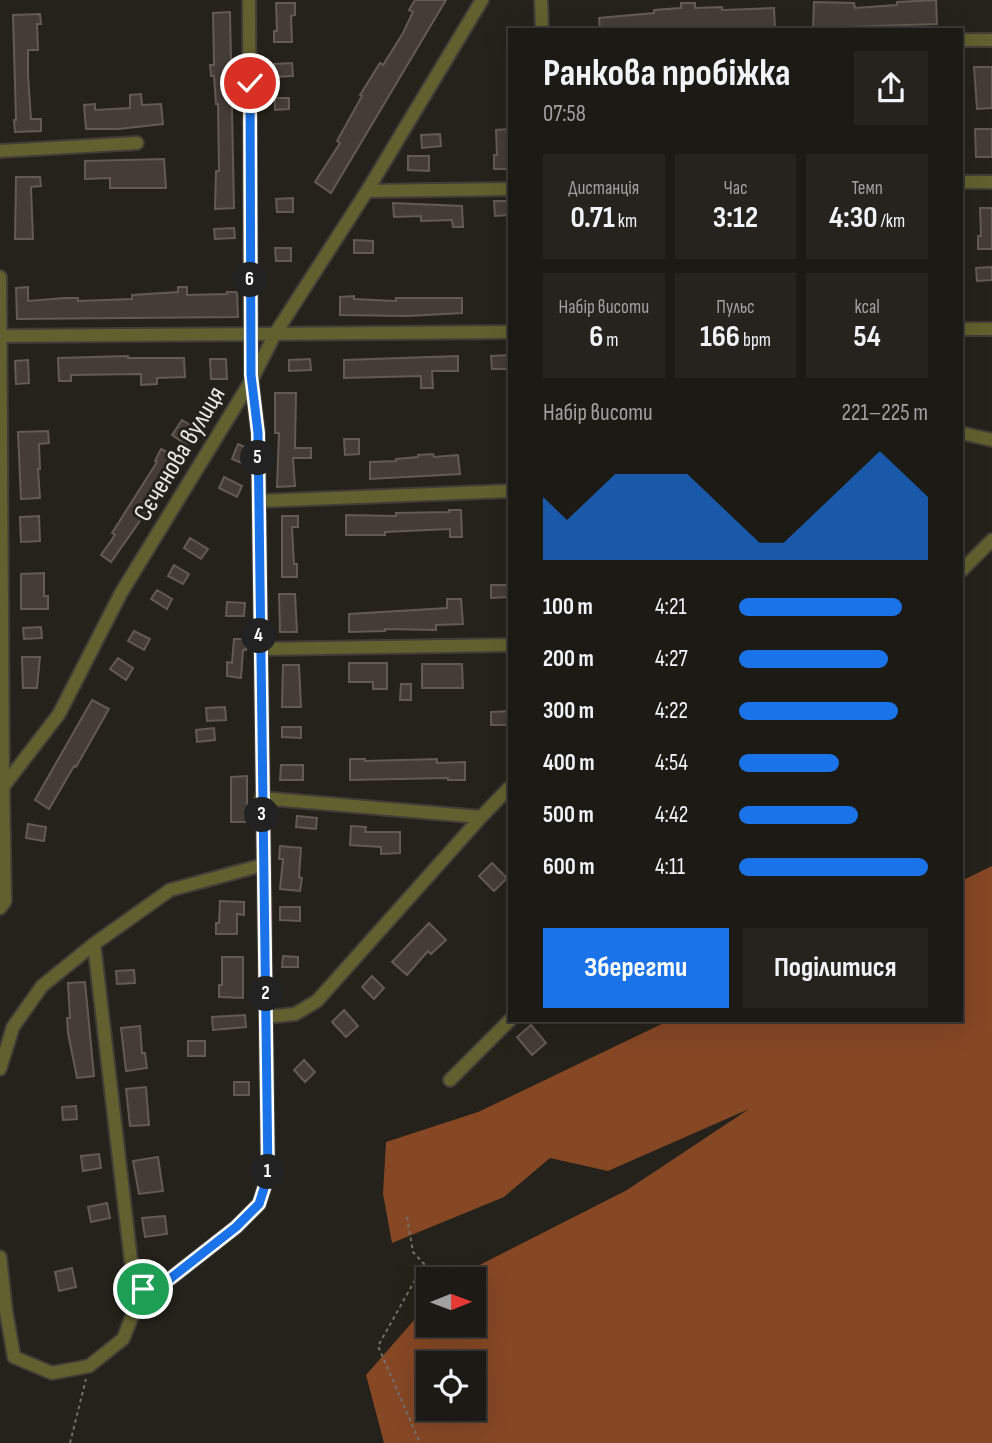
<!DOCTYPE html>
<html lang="uk">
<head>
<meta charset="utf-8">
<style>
	:root { --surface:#1c1a14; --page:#25231d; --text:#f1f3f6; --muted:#a0a1a0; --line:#3a3834; --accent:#1a73e8 }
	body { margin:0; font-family:"Sofia Sans Condensed",sans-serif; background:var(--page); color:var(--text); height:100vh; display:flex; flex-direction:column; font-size:26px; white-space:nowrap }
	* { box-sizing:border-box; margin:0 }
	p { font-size:23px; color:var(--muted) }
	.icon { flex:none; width:38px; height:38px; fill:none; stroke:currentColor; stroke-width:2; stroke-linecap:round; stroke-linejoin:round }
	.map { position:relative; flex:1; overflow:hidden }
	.side { position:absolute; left:508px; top:28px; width:455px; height:994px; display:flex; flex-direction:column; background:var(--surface); border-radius:0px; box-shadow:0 7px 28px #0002,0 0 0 2px var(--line) }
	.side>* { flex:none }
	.needle { width:46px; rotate:89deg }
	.controls { position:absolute; left:416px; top:1267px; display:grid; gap:14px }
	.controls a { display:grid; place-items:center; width:70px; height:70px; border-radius:0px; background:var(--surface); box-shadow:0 7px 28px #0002,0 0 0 2px var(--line); font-size:35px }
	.pin { position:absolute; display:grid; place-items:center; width:60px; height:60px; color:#fff; margin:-30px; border:4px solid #fff; border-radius:50%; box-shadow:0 2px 7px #0007 }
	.km { position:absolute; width:35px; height:35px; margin:-18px; border-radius:50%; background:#222; color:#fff; font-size:19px; line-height:35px; text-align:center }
	.round { display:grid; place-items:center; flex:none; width:74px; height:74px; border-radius:0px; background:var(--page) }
	.headline { display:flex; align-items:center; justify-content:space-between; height:119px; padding:0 35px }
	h1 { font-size:38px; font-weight:700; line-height:52px }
	.stats { display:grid; grid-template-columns:repeat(3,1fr); gap:10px; height:119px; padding:7px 35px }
	.stats div { display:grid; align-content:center; border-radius:0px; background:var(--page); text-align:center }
	.stats b { font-size:30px; font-weight:700 }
	.stats small { font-size:19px; font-weight:400 }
	.stats p { font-size:19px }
	.chart { height:196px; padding:14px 35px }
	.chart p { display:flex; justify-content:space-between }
	.chart svg { width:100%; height:126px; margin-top:7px; fill:var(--accent); opacity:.7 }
	.button { display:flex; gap:14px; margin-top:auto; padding:14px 35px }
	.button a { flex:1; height:80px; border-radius:0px; background:var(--accent); color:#fff; font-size:28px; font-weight:700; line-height:80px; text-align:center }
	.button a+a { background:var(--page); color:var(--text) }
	ul { padding:0 35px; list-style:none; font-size:23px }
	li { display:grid; grid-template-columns:112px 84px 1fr; align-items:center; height:52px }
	li i { height:18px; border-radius:9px; background:var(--accent) }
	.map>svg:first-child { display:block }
	.forest { fill:#864725; fill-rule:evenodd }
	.building { fill:#443d37; stroke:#625b54; stroke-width:2 }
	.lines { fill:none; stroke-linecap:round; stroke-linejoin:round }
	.minor-casing { stroke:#413e37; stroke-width:16 }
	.path { stroke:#74716b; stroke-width:2; stroke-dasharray:3.5 3.5; stroke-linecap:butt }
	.minor { stroke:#61612f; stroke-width:12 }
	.route-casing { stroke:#fff; stroke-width:14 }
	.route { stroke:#1a73e8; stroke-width:9 }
	.labels { text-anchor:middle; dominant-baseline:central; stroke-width:6; stroke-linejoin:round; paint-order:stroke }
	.street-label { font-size:26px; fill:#eae8e4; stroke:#25221b }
</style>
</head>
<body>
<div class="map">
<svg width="992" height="1443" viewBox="0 0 992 1443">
	<rect width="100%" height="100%" fill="#25221b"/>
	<path class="forest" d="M992,866V1443H384L366,1375L429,1303V1325H474V1279H452L627,1190L749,1109L608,1171L550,1158L504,1197L392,1243L383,1194L386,1142L478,1112L670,1020H961V881ZM429,1363H474V1409H429Z"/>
	<path class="building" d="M415,0H446L331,193L315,182L340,143L337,141L362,96L360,95L380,63L383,65L403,33L413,12L409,10Z
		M936,0L937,24L813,28L814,2L854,3L855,8L897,5V2Z
		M276,3H295V15L291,16L292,42H274V31H277Z
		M681,3H695V8L722,7V10L774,8L775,28L600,30L599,18L654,13V10L681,8Z
		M230,12L234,208L215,209L216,171H219L218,104H216L214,76H211L210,65H214L213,13Z
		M40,14L41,24H37L38,50H28V75L31,119H41V131L15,132L14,120H16L13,15Z
		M292,63L293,76L274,77V64Z
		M974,67H992V108L977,109Z
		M141,94L142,105L161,104L163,124L118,129H86L84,105L95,104V110L130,108V95Z
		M275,98H289V109L275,110Z
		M509,129V169H494V155H497L496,130Z
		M975,129H992V157H976Z
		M440,134L441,146L422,148L421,135Z
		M408,156H429V171L408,170Z
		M164,159L166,188H110V178L85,179V161Z
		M16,177H40L41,186L31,187L33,239H15Z
		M293,198V212H277L276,199Z
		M494,201H509V215L495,216Z
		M393,203L462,206L463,227H453L452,220L421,221V216L394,217Z
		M980,208H992V249H978V236H981Z
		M234,228L235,238L215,239L214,229Z
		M354,240L373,241V253H354Z
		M275,248H291V261H276Z
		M992,267V280L977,281L976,268Z
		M28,287V301L65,298H78V301L132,299V295L178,292V287H187V295L227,294V292H237L238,317L17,319L16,288Z
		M354,296V299L396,301V298H462V313L408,316L340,315V297Z
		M509,355V369H492L491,356Z
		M128,356V358H184L185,377L157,378V384L141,385V374L71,375V381H59L58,358Z
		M458,356V371H432L433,388H421V376L344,378V360Z
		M210,359H226L227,379H211Z
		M310,359L311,370L289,371V360Z
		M28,360L29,383L16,384L15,361Z
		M275,393H296L295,448H311V458H293L295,486L277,487L279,433H275Z
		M182,420L197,429L187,445L172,435Z
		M48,431L49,443L39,444L40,469H38L40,498L21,499L18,432Z
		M344,439H359V454L345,455Z
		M238,444L249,449V466L232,459Z
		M161,449L177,457L149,508L111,562L101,555L115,535L112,533L157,462L155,461Z
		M433,454L434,457L458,455L460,474L370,479V462L396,461V459L418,457V455Z
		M224,477L242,486L237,497L219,488Z
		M449,510H461L462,537H450V529L385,532V535H346V515L396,516V513L449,512Z
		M39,516L40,541L21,542L20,517Z
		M282,516H298V527H292L294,564H297V577H282Z
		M190,538L208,549L201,559L184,548Z
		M174,565L189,574L183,584L168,576Z
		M44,573V596H48V609H21V574Z
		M491,585H509V597L491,598Z
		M157,590L172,599L167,609L151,599Z
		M279,594H295L297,632H280Z
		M447,599H461L463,624L436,625V630L385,629V631L349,632V614L447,608Z
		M227,602L245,603L244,616H226Z
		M41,627L42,638L24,639L23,628Z
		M134,631L150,639L144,650L128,641Z
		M234,639H247L246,650H243L241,678L227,676V662L232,663Z
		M22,657H40L37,688H23Z
		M118,658L133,668L126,680L110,669Z
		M349,663H387V689H373V682H349Z
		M422,664H462L463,688H422Z
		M283,665H299L301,707H282Z
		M401,684H411V700H400Z
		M92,700L109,709L76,767L74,766L49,809L35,800Z
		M225,707L226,720L207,721L206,708Z
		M509,711V725H491V712Z
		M282,727H301V738L282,737Z
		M214,728L215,740L197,742L196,730Z
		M350,759H365V761L437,759V763L465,762V780H448V778L350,780Z
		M281,765H303V780H280Z
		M247,776V822H231V777Z
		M297,816L317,818L316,829L296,827Z
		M28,824L46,827L44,841L26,838Z
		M351,826L366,827L365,832H400V853L381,854V847L350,845Z
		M280,846L301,848L299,877L302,878L300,891L280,889L283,859H279Z
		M492,863L507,878L494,891L479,876Z
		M220,901L244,902V915L237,914V934H216V923H219Z
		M280,907H300V921L280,920Z
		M429,923L446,940L431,954L428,951L407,975L392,962Z
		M283,956L298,957V967H282Z
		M222,957H243V998L219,997V985H222Z
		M134,970L135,983L117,984L116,971Z
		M372,976L384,988L374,999L362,987Z
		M85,982L94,1076L77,1078L68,1033L67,1018H70L68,983Z
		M344,1010L358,1026L346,1037L332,1022Z
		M245,1015L246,1027L213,1030L212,1017Z
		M531,1025L546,1043L532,1055L517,1037Z
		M140,1026L142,1053H145L147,1068L126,1071L121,1028Z
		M188,1041H205V1056H188Z
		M304,1060L315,1072L305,1082L294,1070Z
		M234,1082H249V1095H234Z
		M146,1087L149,1125L130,1126L126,1089Z
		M76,1106L77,1119L63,1120L62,1107Z
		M99,1154L101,1168L83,1171L81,1156Z
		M158,1157L163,1191L139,1194L133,1161Z
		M107,1203L110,1218L91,1222L88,1207Z
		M165,1216L167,1234L145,1237L142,1218Z
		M72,1268L76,1287L59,1291L55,1272Z"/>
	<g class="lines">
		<g class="minor-casing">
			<path id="minor" d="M541,0L542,30
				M961,40H992
				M0,151L137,143
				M961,182H992
				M367,191L509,189
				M0,277L3,787L5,901L0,908
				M961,329H992
				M0,336L509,332
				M961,433L992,440
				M259,501L509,491
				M961,571L992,540
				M259,649L509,645
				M0,786L3,787L59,714L121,593L251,381L275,334L367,191L482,0
				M261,798L481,817
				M94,944L131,1261L157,1287
				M267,1017L295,1014L317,1001L481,817L509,788
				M0,1069L13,1027L42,986L94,944L170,890L263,865
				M450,1080L510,1020
				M0,1257L6,1311L14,1357L52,1373L89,1366L123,1339L143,1289L157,1287L171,1278L236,1227L259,1204L268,1176L258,433L251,375L249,0"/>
		</g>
		<path class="path" d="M407,1217L413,1252L424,1264L378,1346L420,1443
			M70,1443L86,1379"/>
		<use href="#minor" class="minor"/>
	</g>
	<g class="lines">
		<g class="route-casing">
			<path id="route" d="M143,1289L157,1287L171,1278L236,1227L259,1204L268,1176L258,433L251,375L250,83"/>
		</g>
		<use href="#route" class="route"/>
	</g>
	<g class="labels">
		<g class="street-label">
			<text transform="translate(180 454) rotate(-59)">Сєченова вулиця</text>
		</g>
	</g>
</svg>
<div class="controls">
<a><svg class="needle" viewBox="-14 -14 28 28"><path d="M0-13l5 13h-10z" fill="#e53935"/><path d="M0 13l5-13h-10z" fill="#a0a1a0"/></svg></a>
<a><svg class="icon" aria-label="locate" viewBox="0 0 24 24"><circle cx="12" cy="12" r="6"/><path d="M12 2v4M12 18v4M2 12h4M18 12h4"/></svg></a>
</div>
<div class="pin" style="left:143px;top:1289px;background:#1e9e55"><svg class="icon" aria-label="arrive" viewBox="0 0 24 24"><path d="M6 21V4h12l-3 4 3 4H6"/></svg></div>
<div class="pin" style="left:250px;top:83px;background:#d93025"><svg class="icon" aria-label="check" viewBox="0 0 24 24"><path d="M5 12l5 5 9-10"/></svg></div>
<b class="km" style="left:268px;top:1172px">1</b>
<b class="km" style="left:266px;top:994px">2</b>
<b class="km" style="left:262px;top:815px">3</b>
<b class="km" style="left:259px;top:636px">4</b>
<b class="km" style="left:258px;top:458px">5</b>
<b class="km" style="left:250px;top:280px">6</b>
<section class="side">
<div class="headline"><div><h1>Ранкова пробіжка</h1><p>07:58</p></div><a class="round"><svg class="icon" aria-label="share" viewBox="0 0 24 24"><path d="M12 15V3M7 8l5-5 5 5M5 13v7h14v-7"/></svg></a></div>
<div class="stats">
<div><p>Дистанція</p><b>0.71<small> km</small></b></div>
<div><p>Час</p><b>3:12</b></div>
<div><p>Темп</p><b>4:30<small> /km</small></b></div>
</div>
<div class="stats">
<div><p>Набір висоти</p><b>6<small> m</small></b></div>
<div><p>Пульс</p><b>166<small> bpm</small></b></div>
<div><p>kcal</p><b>54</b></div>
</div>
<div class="chart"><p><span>Набір висоти</span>221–225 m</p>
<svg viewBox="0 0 160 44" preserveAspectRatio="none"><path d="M0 44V22L10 30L20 22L30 14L40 14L50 14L60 14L70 22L80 30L90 38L100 38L110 30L120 22L130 14L140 6L150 14L160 22V44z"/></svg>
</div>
<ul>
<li><b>100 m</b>4:21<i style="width:86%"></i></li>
<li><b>200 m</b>4:27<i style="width:79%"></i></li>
<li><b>300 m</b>4:22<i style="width:84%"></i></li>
<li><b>400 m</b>4:54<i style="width:53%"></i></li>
<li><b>500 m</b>4:42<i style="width:63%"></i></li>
<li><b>600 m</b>4:11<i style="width:100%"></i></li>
</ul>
<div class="button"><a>Зберегти</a><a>Поділитися</a></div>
</section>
</div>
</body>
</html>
